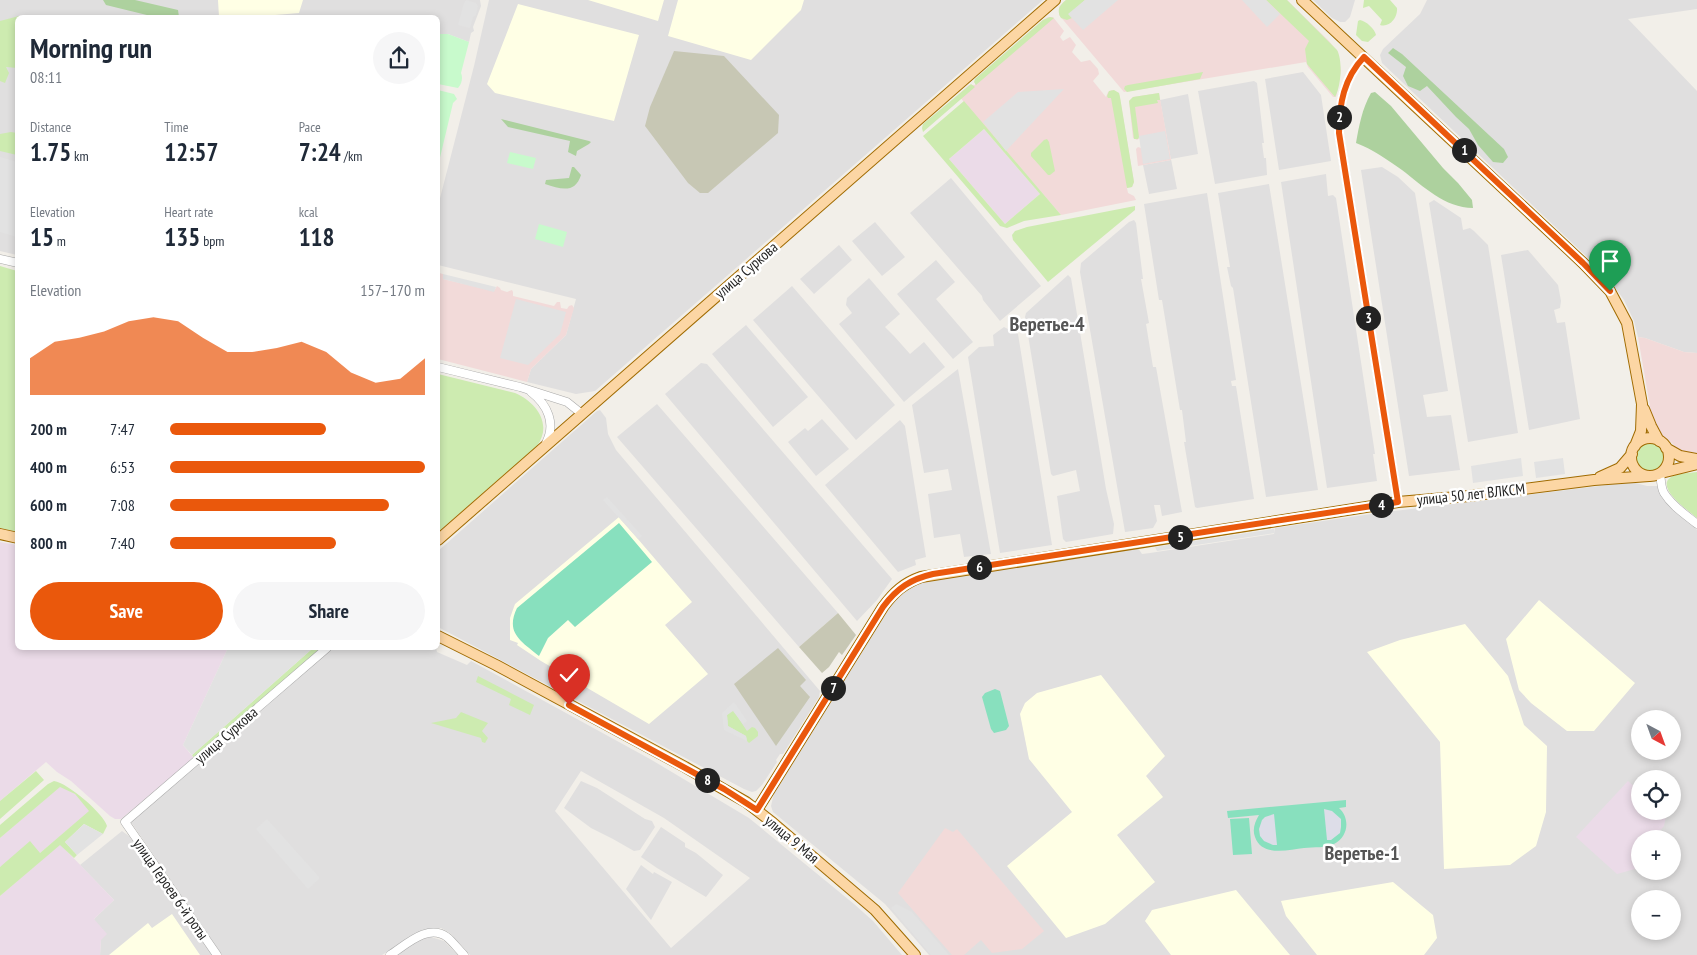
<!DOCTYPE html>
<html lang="en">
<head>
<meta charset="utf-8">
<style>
	:root { --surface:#fff; --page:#f6f6f7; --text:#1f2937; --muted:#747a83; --accent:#ea580c }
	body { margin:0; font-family:"PT Sans Narrow",sans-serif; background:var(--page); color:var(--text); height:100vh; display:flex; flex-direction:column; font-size:19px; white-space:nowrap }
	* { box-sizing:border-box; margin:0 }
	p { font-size:16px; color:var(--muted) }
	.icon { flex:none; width:28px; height:28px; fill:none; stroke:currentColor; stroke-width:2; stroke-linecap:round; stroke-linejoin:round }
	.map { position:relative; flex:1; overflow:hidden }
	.drawer { position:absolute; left:15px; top:15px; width:425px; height:635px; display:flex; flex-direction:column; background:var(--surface); border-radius:8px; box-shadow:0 2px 8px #0003 }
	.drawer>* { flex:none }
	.needle { width:32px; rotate:139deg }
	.controls { position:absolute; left:1631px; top:710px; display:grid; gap:10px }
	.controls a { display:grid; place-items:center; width:50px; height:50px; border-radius:50%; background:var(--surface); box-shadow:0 2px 8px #0003; font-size:25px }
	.pin { position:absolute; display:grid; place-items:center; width:42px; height:42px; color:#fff; margin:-51px -21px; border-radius:50% 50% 50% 0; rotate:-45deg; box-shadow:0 0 5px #0007 }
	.pin .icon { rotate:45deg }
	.km { position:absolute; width:25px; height:25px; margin:-12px; border-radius:50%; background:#222; color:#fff; font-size:14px; line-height:25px; text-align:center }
	.round { display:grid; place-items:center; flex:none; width:52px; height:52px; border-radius:26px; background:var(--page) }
	.summary { display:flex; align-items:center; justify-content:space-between; height:85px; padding:0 15px }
	h1 { font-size:28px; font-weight:700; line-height:38px }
	.figures { display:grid; grid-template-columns:repeat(3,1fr); gap:8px; height:85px; padding:5px 15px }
	.figures div { display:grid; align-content:center }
	.figures b { font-size:25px; font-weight:700 }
	.figures small { font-size:14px; font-weight:400 }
	.figures p { font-size:14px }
	.chart { height:140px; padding:10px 15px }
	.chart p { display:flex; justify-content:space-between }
	.chart svg { width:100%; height:90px; margin-top:5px; fill:var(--accent); opacity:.7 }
	.cta { display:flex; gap:10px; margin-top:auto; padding:10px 15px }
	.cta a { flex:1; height:58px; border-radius:30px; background:var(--accent); color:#fff; font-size:20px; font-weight:700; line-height:58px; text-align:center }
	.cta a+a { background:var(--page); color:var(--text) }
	ul { padding:0 15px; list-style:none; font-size:16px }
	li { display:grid; grid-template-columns:80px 60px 1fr; align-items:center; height:38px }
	li i { height:12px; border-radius:6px; background:var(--accent) }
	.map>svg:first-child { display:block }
	.residential { fill:#e0dfdf; fill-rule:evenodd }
	.commercial { fill:#f2dad9 }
	.industrial { fill:#ebdbe8 }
	.education { fill:#ffffe5 }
	.construction { fill:#c7c7b4 }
	.grass { fill:#cdebb0; fill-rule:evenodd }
	.forest { fill:#add19e }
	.park { fill:#c8facc }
	.pitch { fill:#88e0be }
	.parking { fill:#e2e2e2 }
	.plaza { fill:#dddde8 }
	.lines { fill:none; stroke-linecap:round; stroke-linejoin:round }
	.minor-casing { stroke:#a9a9a9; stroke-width:9 }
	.major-casing { stroke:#a06b00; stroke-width:12 }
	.minor { stroke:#fff; stroke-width:8 }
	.major { stroke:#fcd6a4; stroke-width:10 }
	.route-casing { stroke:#fff; stroke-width:10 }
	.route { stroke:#ea580c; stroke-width:6 }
	.labels { text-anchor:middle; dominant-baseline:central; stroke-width:5; stroke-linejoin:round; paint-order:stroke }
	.street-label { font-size:15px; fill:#222; stroke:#fff }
	.district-label { font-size:20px; font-weight:bold; fill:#555; stroke:#fff }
</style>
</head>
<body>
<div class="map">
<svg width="1697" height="955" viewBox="0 0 1697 955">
	<rect width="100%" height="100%" fill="#f2efe9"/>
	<path class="residential" d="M0,0H480L481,6L473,27L474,31L471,33L469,42L448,34H438V18H18L17,255L0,251Z
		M489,0H1043L595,391L576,394L527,382L531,369L566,335L576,299L438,265V206L474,66Z
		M1313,0H1355L1350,17L1345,22H1340L1332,18Z
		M1427,0H1697V9L1628,19L1697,91V353L1684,352L1645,338L1638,337L1634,321L1624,300L1605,274L1382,63L1380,55L1383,49L1420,14Z
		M1303,72L1321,95L1331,161L1279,170L1265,79Z
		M1254,81L1257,83L1264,143H1262L1264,158H1266L1267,175L1215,184L1198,91Z
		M1188,94L1198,154L1171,159L1177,189L1149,194L1143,165L1171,160L1160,100Z
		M1382,167L1398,177L1415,193L1448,391L1423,395L1427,417L1451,415L1460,470L1409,476L1361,170Z
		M1326,174L1328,196L1333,195L1336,198L1375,454H1373L1377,481L1327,488L1281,182Z
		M951,178L1041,286L1000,321L983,300L982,296L910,213Z
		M1269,184L1318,490L1266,497L1233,288L1231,286L1227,267H1230L1218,193Z
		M1207,193L1236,380L1231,381L1232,386H1236L1254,499L1197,508L1195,507L1184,442H1186L1182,410H1180L1162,300H1159L1144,204Z
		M1434,200L1461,218L1463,230L1470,228L1474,231L1488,245L1518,433L1468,442L1429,203Z
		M1134,220L1136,223L1143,279H1141L1149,323L1146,324L1153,367H1156L1182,512L1162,516L1160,505H1154L1157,521L1153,528L1125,532L1080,272L1081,263L1129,222Z
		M875,222L905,257L882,276L852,241Z
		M839,245L852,260L814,294L800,279Z
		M1528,250L1558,285L1561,301L1560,308L1554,310L1557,323L1565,322L1580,419L1529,430L1501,255Z
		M936,260L955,282L936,299L973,342L953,359L897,294Z
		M1068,275L1071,278L1106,489L1114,524L1113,534L1066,542L1063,539L1057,496L1080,491L1076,470L1053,476L1051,474L1025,317L1026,313Z
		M869,278L900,314L885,327L894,336L910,354L924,342L945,367L904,402L839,324L852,313L846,305L847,298Z
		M792,286L895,405L856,440L753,320Z
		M746,325L808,397L773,427L712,354Z
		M1004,327L1018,334L1052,545L1000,553L968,357L979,347L994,346L993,335Z
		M701,363L707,364L892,579L877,600L857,621L665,394Z
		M958,369L991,554L964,557L960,534L934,538L928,494L952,490L948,469L924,473L912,405Z
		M657,404L838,613L799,647L617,437Z
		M600,410L606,418L608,434L616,450L820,691L819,697L783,754H780L776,760L777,762L762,785L756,791L752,792L744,789L438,627V551L597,411Z
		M822,419L849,449L816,476L788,442L805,428L808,431Z
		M900,420L905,426L926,557L915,560L916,565L898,572L825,485Z
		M1632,482L1647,486H1658L1662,498L1697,530V955H929L885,904L773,812L771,806L774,793L892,602L905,589L921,581L1138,548L1142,554L1150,553L1274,534L1275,528L1378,513ZM1640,719H1672V751H1640ZM1640,779H1672V811H1640ZM1640,839H1672V871H1640ZM1640,899H1672V931H1640Z
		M333,648H436L437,652L467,665L471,661L650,759L749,818L854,904L873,921L902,955H470L450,933L441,928H435L422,930L382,955H222L131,822ZM581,771L664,818L750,878L671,948L555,811Z
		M581,781L597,788L645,819L652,821L655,827L640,850L634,851L613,839L591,828L564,808Z
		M661,827L685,843V847L696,853L723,875L706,897L657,868L641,857Z
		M122,831L129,836L212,955H100L101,940L94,919L114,900L80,865Z
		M641,865L653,874L654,872L672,882L651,920L626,889Z
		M431,937L444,941L458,955H396L418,941L424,938Z"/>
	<path class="commercial" d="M1066,0H1287L1329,41L1338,52L1341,71L1337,93L1336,97H1333L1308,67L1306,62L1124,92L1059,15V7Z
		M1048,17H1053L1064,31L1060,37L1063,41L1070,37L1076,45L1072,52L1081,62L1090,60L1098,69L1099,74L1093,81L1106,97L1108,92L1112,90L1119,93L1134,182L1132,187L1127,188L1128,193L1134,196L1136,200L1061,215L958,95L969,85H975V79L1043,20Z
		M1159,93L1171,160L1138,166L1136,149L1138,147L1141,148L1140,138L1137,140L1133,138L1129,101L1133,97Z
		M439,273L443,274V279L494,291L497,286L500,288L501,290L507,292L512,290L513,292V296L554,306L557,302H560L561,308L567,309L569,306L572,305L574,308L566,335L531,369L527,382L438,359V275Z
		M1638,337L1645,338L1684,352L1697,353V455L1693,456L1678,450L1672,443L1661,435L1653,424Z
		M945,828L953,832L957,829L1044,931L1022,949L992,953L981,940L964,955H952L898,893Z"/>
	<path class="industrial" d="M984,129L1040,194L1005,224L949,159Z
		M0,542L17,545L18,648H228L183,745L194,758L121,819H115L110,816L71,781L57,772L46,762L0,801Z
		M1628,781L1640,792V811H1661L1666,816L1664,826L1653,839H1640V864L1635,869L1617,874L1576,837Z
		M60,786L75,794L90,811L40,853L0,867V838Z
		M60,844L114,900L94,919L107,934L101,940L100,955H0V896Z"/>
	<path class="education" d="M218,0H303L299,13L239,18L219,17Z
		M588,0H664L658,21Z
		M678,0H804L801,10L751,60L668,36Z
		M518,4L639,35L614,121L495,93L487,84Z
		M619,517L692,602L665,625L708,674L649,724L541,661L517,645L518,643L510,640V618L515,604Z
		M1539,600L1635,683L1594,731H1567L1531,703L1519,690L1506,639Z
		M1465,624L1508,676L1524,725L1547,746L1546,812L1536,846L1510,865L1444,869L1440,742L1367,652L1400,640Z
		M1101,675L1165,756L1146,776L1163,797L1117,835L1155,882L1105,924L1066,938L1007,866L1072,812L1029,759L1020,714L1025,703L1037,693Z
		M1393,882L1433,915L1437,938L1424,955H1317L1286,916L1281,901Z
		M1236,890L1290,955H1171L1145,921L1152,910Z
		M172,914L200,955H109L148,923L152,928Z"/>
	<path class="construction" d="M674,51L724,56L779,115L778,133L708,193H700L688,183L645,126L650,107Z
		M838,613L856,635L842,655L839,652L829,667L822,673L799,647Z
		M778,648L806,680L800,686L810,697L776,746L734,684Z"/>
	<path class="grass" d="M1066,0H1085L1069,14L1072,18L1067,20L1061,18C1056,10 1060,5 1066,0Z
		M1266,0H1287L1337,50C1343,61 1341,86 1335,97L1307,64L1305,49L1309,41Z
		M1364,0H1390L1397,8C1398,17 1390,28 1380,25L1382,20L1369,6L1363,8Z
		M19,16L22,17L18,18L17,68L6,67L9,73L5,83L0,81V21Z
		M1050,17L1054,18L976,85L974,82L975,79L1043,20Z
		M1360,20C1366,21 1375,29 1376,35L1368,42L1362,41L1356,35L1358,21Z
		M1203,72L1200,79L1127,92L1124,89L1125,86L1128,85Z
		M971,84L975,87L923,132L922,128L923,124Z
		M1114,90L1119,93L1120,97L1134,182L1132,187L1127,188L1111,98H1108L1107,96L1109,91Z
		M1159,93L1160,100H1157L1158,103L1135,107L1139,137L1138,139H1134L1129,101L1133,97Z
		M964,101L1061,215L1024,221L1007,228L1000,226L923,136ZM984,129L1040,194L1005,224L949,159Z
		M11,132L17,133V155L0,151V134Z
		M1047,139L1049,142L1055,171L1050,175H1048L1031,156V153L1044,140Z
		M1135,206V210L1048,282L1013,240L1012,235L1015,231L1027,227Z
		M0,266L17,271V532L0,528Z
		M438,374L515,393C536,402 553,424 537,446L438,532Z
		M1634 458a16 16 0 1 1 32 0a16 16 0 1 1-32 0Z
		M1697,472V518C1689,511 1652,486 1673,476C1679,473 1690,473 1697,472Z
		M313,648H322L194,758L192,755Z
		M478,676L534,705L530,715L509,705L511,699L476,682Z
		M733,710L747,731L752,727L755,728L758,732V736L749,743L747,741L746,736L728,726L727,715Z
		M461,712L488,723L482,731L488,738L485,743L482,742L481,738L431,723L456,718Z
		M36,771L44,780L0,819V801Z
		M54,781C68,783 104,814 107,826L103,834L84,824L65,842L77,855L74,858L60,845L0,896V867L30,841L40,853L89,811L75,794L60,787L0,838V825L48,784Z"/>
	<path class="forest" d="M103,0H135L178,10L179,17H155L106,5Z
		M1393,48L1402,54L1504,149L1508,157L1503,163L1493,162L1478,145L1469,129L1456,117L1427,86L1420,91L1408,86L1403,76L1406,67L1388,53Z
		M1375,92L1391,106L1443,168L1458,183L1472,200L1473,208C1445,208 1423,186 1402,170C1388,160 1372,149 1356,143C1359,126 1362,109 1371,93Z
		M501,119L589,141L591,142L589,144L577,151L576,156L568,152L570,141L508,127Z
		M572,167H574L581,175C575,194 561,189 545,184L546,180L569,178Z"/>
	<path class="park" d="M438,34H448L469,42L461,73C463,77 462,84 458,88L438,84Z
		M438,90L454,94L457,99L453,103L438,166Z
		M510,152L536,158L533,169L507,163Z
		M539,224L567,232L563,247L535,239Z"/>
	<path class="pitch" d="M619,523L652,562L575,627L568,620L548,638L539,656C521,641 505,633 517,608Z
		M995,689L1000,691L1009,726L1006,730L994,733L991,729L982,697L985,693Z
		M1346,800V807L1339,808C1350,818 1349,836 1334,844C1326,848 1314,847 1304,848C1288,850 1262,857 1255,837C1252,829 1255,822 1259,815L1228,818L1227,811Z
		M1249,818L1252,854L1233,855L1230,819Z"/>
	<path class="parking" d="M466,0L476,3L478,6L476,15L473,17L470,28L458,25L464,3Z
		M1085,0H1118L1083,30L1068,14Z
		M1242,0H1266L1280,14L1267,27Z
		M1064,89L1006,151L983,122L1018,92Z
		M1165,131L1170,159L1143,164L1139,136Z
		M0,157L17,162V237L0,232Z
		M443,274L496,287L494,292L443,279Z
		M516,299L566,312L560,334L528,365L500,358Z
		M1521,458L1523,476L1473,483L1471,466Z
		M1563,458L1565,474L1536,478L1534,462Z
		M607,497L642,536L638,539L603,500Z
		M1274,529L1275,533L1157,551L1155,547Z
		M228,648H313L192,755L183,745Z
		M734,702L747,721L743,724L733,711L727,715L728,726L746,736L747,741L724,730L722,713Z
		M267,819L319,877V879L308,889L256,829Z
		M84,824L103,834L77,855L65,842Z
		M896,904L912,912L949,955H931L891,908Z"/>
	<path class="plaza" d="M1324,809L1332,811L1341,819V827L1340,833L1331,840H1327Z
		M1274,814L1277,845H1273L1264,841L1260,836L1259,829L1262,820L1265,817Z"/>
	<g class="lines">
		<g class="minor-casing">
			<path id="minor" d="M1364,57C1344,78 1339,104 1339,133L1398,502
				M0,259L18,263
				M438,367L520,387L567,402L582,414
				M531,392C548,405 556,424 546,443
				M1660,473C1661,480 1661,488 1664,493C1672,506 1686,515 1697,524
				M217,955L125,822L327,648
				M390,955C406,945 428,923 447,937C453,942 458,949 464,955"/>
		</g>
		<g class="major-casing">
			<path id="major" d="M1302,0L1583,263L1610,291L1627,323L1642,404L1641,431L1635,446
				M1644,409L1651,426L1659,441
				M1631 457a19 19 0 1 1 38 0a19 19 0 1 1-38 0Z
				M1666,448L1680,456L1697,459
				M1661,473L1697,464
				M1600,477L1620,468L1632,454
				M0,534L18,538
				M438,540L1055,0
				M438,636L496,665L685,767L746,802L773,823L875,910L915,955
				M757,810L883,607C894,592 904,583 921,577L1398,502L1469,496L1594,480L1649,476"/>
		</g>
		<use href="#minor" class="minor"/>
		<use href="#major" class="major"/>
	</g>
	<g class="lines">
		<g class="route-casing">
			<path id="route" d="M569,705L724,789L757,810L883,607C897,588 911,579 933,574L1398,502L1339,133C1339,104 1344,78 1364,57L1583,263L1610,291"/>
		</g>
		<use href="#route" class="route"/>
	</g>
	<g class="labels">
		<g class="street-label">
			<text transform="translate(746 270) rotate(-41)">улица Суркова</text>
			<text transform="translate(1471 494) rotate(-6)">улица 50 лет ВЛКСМ</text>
			<text transform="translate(226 735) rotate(-41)">улица Суркова</text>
			<text transform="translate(792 839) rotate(40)">улица 9 Мая</text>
			<text transform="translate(171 889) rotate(55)">улица Героев 6-й роты</text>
		</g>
		<g class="district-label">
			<text x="1047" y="324">Веретье-4</text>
			<text x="1362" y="853">Веретье-1</text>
		</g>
	</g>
</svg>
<div class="controls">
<a><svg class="needle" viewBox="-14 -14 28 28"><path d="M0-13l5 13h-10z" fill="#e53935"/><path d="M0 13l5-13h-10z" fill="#747a83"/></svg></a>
<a><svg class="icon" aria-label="locate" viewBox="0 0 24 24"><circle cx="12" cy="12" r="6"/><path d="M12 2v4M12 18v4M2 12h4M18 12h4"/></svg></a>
<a>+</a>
<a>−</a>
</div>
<div class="pin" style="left:1610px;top:291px;background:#1e9e55"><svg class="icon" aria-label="arrive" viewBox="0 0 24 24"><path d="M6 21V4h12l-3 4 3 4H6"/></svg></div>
<div class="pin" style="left:569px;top:705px;background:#d93025"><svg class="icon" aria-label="check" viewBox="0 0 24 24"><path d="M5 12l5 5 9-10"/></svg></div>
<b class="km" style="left:1464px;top:150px">1</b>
<b class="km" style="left:1339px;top:117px">2</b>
<b class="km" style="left:1368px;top:318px">3</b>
<b class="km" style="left:1381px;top:505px">4</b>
<b class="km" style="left:1180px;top:537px">5</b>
<b class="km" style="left:979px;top:567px">6</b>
<b class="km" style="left:833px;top:688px">7</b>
<b class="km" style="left:707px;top:780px">8</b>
<section class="drawer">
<div class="summary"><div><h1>Morning run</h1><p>08:11</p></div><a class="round"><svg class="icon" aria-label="share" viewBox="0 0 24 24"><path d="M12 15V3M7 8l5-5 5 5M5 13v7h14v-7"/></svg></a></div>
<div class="figures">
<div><p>Distance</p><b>1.75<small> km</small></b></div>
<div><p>Time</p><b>12:57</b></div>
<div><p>Pace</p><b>7:24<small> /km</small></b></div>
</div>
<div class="figures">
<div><p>Elevation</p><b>15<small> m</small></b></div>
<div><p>Heart rate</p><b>135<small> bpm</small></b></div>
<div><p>kcal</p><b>118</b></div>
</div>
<div class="chart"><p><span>Elevation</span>157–170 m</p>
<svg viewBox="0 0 160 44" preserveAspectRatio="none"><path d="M0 44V26L10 18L20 16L30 13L40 8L50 6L60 8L70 16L80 23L90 23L100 21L110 18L120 23L130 33L140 38L150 36L160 26V44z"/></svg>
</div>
<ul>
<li><b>200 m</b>7:47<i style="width:61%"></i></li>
<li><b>400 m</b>6:53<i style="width:100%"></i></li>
<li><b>600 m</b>7:08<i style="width:86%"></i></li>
<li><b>800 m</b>7:40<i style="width:65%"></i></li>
</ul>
<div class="cta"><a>Save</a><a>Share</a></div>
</section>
</div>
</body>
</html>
